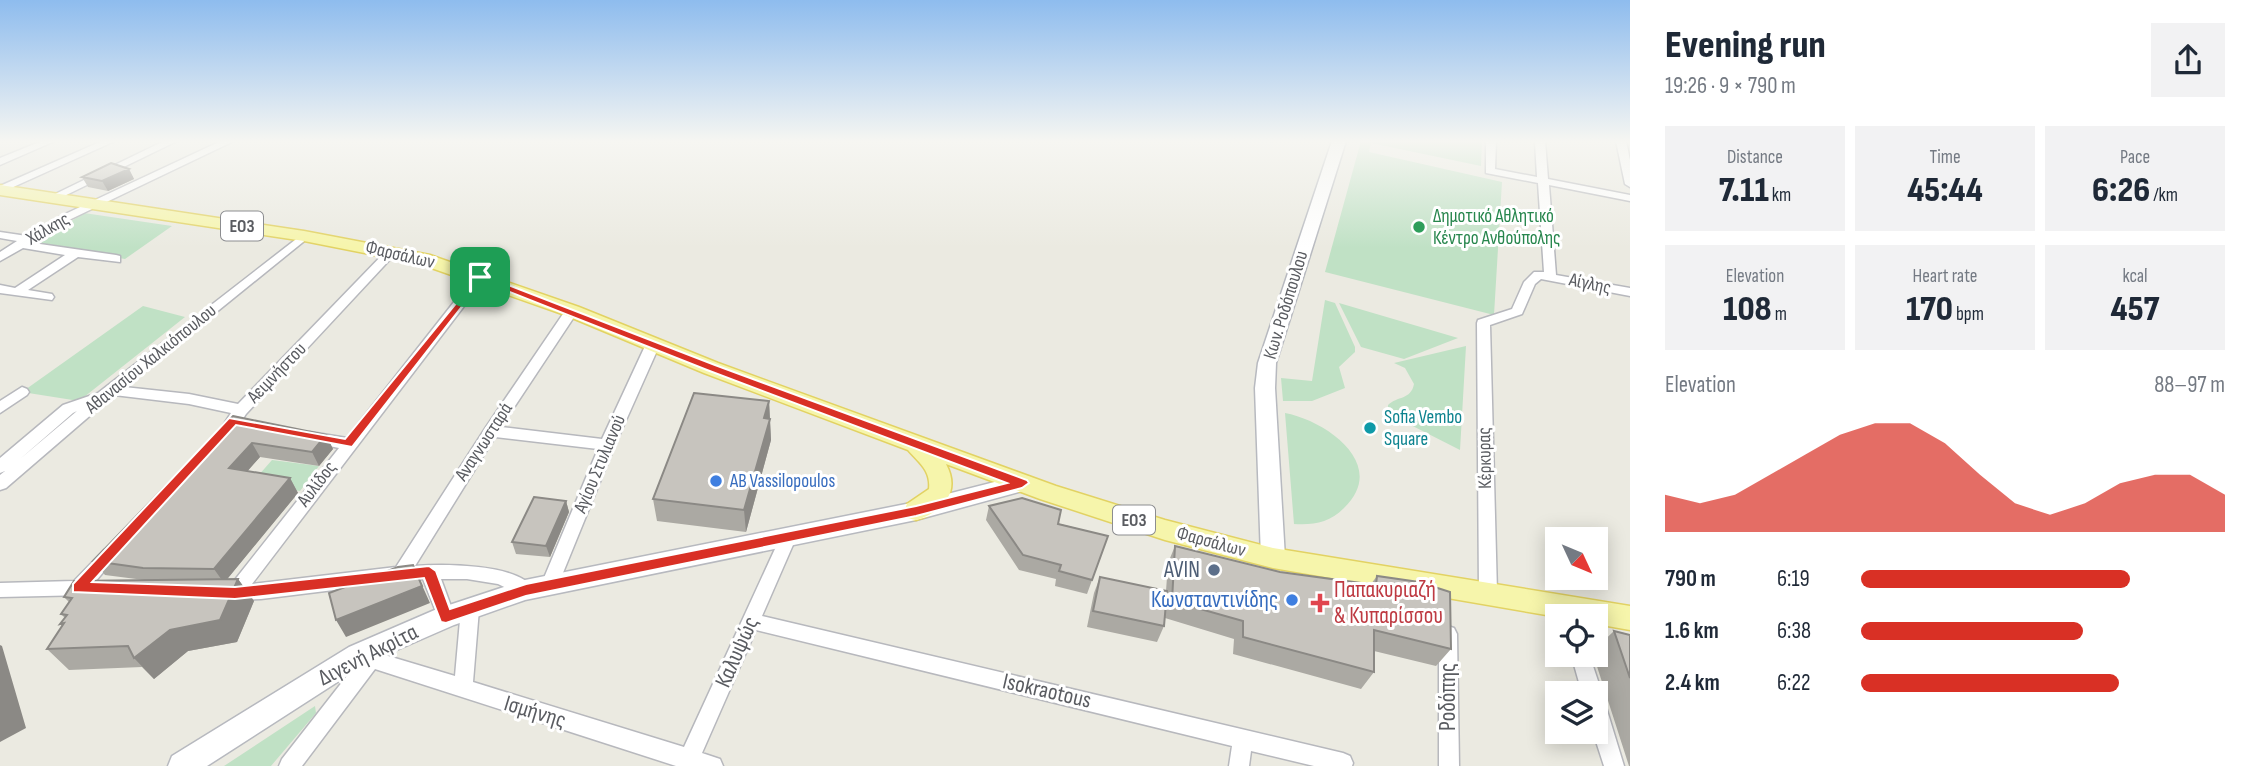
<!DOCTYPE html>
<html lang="en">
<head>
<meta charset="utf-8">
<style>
	:root { --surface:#fff; --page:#f2f2f3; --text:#1f2937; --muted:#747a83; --accent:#d93025 }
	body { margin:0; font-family:"Sofia Sans Condensed",sans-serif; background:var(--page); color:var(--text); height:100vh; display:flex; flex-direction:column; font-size:26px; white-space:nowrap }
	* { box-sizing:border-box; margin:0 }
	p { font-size:23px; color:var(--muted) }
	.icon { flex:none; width:38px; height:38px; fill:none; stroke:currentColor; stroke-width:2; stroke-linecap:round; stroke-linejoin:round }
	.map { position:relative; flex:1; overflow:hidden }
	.details { display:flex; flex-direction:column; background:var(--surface); width:630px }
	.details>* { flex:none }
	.needle { width:46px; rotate:134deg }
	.tools { position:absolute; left:1545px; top:527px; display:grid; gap:14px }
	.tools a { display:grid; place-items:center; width:63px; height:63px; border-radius:0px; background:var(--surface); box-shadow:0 4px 18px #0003; font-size:35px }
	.pin { position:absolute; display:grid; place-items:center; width:60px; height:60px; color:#fff; margin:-30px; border-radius:14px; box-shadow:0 4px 10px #0006 }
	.round { display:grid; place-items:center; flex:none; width:74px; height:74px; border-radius:0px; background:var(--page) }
	.head { display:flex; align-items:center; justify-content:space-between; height:119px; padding:0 35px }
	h1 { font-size:38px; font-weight:800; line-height:52px }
	.figures { display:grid; grid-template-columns:repeat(3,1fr); gap:10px; height:119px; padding:7px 35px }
	.figures div { display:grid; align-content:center; border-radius:0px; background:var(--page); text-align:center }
	.figures b { font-size:35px; font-weight:800 }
	.figures small { font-size:19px; font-weight:400 }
	.figures p { font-size:19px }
	.chart { height:196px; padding:14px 35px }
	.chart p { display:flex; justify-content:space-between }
	.chart svg { width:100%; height:126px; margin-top:7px; fill:var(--accent); opacity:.7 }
	ul { padding:0 35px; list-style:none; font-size:23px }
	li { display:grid; grid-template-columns:112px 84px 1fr; align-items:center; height:52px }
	li i { height:18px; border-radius:9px; background:var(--accent) }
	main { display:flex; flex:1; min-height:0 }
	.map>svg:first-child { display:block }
	.green { fill:#c0e1c5 }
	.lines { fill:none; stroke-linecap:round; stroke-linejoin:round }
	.street-casing { stroke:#b7b8bd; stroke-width:3 }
	.secondary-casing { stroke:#b7b9bf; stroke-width:3 }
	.primary-casing { stroke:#e2d263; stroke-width:3 }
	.street { fill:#fff; fill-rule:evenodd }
	.secondary { fill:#fff; fill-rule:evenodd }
	.primary { fill:#f6f5ab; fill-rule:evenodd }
	.wall { fill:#aba9a3 }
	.shaded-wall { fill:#8b8985 }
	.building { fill:#c7c4be; stroke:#8b8985; stroke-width:2 }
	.route { fill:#d93025; stroke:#fff; stroke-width:2; fill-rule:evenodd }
	.leisure-dot { fill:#2e9e5b; stroke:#fff; stroke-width:2.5 }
	.culture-dot { fill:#0f9aa8; stroke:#fff; stroke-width:2.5 }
	.shop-dot { fill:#3f7fe0; stroke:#fff; stroke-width:2.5 }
	.service-dot { fill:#5c6f8a; stroke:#fff; stroke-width:2.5 }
	.health-dot { fill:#e0444e; stroke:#fff; stroke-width:2.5 }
	.labels { text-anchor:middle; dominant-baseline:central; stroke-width:6; stroke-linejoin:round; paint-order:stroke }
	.shield { fill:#fff; stroke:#8c8d90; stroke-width:2 }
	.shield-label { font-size:18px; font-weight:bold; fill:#5a5c61 }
	.leisure-label { font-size:19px; fill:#27864d; stroke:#fff; text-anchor:start }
	.street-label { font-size:19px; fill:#5a5c61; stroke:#fff }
	.culture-label { font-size:19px; fill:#0d838f; stroke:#fff; text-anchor:start }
	.shop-label { font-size:19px; fill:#366cbe; stroke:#fff; text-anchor:start }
	.near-service-label { font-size:23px; fill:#4e5e75; stroke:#fff; text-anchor:end }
	.near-health-label { font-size:23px; fill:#be3a42; stroke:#fff; text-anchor:start }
	.near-shop-label { font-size:23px; fill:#366cbe; stroke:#fff; text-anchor:end }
	.near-street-label { font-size:23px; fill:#5a5c61; stroke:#fff }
</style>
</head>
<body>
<main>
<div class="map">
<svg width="1630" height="766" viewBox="0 0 1630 766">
	<rect width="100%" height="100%" fill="#ebeae1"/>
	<path class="green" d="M1361,141H1482L1481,166L1371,143L1369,152L1502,182L1494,315L1325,272Z
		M84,213L172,226L125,259L35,244Z
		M1325,300L1335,303L1355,347V352L1339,367L1345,388L1312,401H1283L1281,378L1312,381Z
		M1339,303L1458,338L1404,359L1361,347Z
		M143,306L185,317L79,401L22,392Z
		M1466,346L1460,450L1395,417L1388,410V405C1397,396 1411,400 1414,384L1405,368L1394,363Z
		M1285,413C1327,421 1389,465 1344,508C1329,523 1314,525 1294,524Z
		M272,460L319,466L300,491L251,484Z
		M315,706L316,713L271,766H224Z"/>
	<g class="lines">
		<g class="street-casing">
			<path id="street" d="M42,141H55L0,165V158Z
				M102,141H115L0,193V186Z
				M164,141H177L56,200H48L47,198Z
				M221,141H234L71,219L33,243L116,255L120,256V262L78,257L28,290L52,294L54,297L52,300L0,293V285L15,288L65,255L23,248L0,261V252L17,241L0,238V232L27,236L63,215Z
				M1486,141H1496L1495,169L1537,177L1535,141H1545L1548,179L1630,195V201L1549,185L1556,275L1630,288V296L1541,279L1535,284L1522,314L1490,325L1497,593L1494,598L1488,600L1482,598L1479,593L1477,323L1478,320L1512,309L1524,282L1534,272H1544L1538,183L1486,173Z
				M1616,141H1626L1630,160V187L1625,184Z
				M304,233L308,234V238L124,387L189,394L238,404L388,249H396V253L246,414C240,423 235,437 222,434L220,430L231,413L189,404L114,395L6,488L0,490V475L5,471L0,473V458L63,405L98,393ZM77,411L20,459L73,413Z
				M480,273L484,274L486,277L484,280L252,584L396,567L486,427L567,308L572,307L578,311L501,427L602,439L646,344L653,340L660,344L615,445L556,590L550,592L544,590L541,585L598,449L495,437L415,566C441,564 520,563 534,590L531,595L525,597L498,584L467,579H441L455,617L452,622L446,625L440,622L423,579L261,599L231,600L225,598L222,593L225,588L230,586L339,448L305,441L303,437L305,433L310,432L347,438L476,274Z
				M22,387L27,389L29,392L27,395L0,413V401Z
				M788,531L794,533L796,538L762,616L1343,753L1350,756L1353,763L1352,766H1314L1251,751L1249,766H1229L1232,746L756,630L702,753L720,759L723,766H676L375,669L302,766H279L282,759L357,663L351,661L349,655L351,649L358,647L455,676L461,609L464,604L470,601L476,604L479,609L473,682L684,747L780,538L782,533Z
				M110,548L116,550L118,555L94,583L97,588L94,593L88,595L0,597V583L74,581L104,550Z
				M1448,626L1454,628L1457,634L1459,766H1439V634L1442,628Z
				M1571,654H1589L1602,693L1599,699L1603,701L1606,707L1624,766H1604L1593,732H1596V693H1582Z"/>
		</g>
		<g class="secondary-casing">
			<path id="secondary" d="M1332,141H1346L1276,363L1275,388L1285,558L1281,565L1273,567L1265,565L1261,558L1255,388L1258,363Z
				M1022,475L1030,477L1033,483L1030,489L916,520L525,600L454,625L367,663L207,766H168L172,756L349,647L437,609L525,580L916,502Z"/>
		</g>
		<g class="primary-casing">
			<path id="primary" d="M0,185L304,231L430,255L579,307L718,363L1056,486L1165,520L1273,548L1630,606V630L1596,624V616L1558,617L1273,568L1165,540L1040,499L946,464C961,492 943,512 916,520L907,518L904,511L907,504L929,489C931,470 919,463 908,450L704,373L565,315L420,264L304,241L0,195Z"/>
		</g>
		<use href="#street" class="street"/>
		<use href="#secondary" class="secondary"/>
		<use href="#primary" class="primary"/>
	</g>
	<path class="wall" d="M129,169L134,179L108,191L88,187L82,177Z
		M769,401L771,440L746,532L657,521L653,499Z
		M233,416L326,435L333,449L319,466L260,457L247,471L290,478L298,493L227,579H238L254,601L237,642L188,651L154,679L142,667L69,670L47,649L62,626L60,624L65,618L61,614L69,602L64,597L144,580L105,575L93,561Z
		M566,501L569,512L550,557L516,554L512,542Z
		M989,506L1108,536L1087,594L1055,586L1056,579L1019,570L986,520Z
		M1175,546L1280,572L1371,584L1377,576L1451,649L1436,666L1374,651V672L1361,689L1233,654L1234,639L1165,618L1164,626L1157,642L1087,627L1094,593L1100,577L1166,591L1168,563Z
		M1614,631L1630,635V766H1629L1593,654H1596V648Z"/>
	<path class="shaded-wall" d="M129,169L134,179L108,191L102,181Z
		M769,401L771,440L746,532L744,510L764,418Z
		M326,435L333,449L319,466L312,452Z
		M252,443L260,457L238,482L229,468Z
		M290,478L298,493L224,583L214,569Z
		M566,501L569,512L550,557L546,546Z
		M413,565L430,603L346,637L336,620Z
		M238,579L254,601L237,642L188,651L154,679L134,658Z
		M0,645L2,646L26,728L0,742Z"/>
	<path class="building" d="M111,163L129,169L102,181L82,177Z
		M694,393L769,401L764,418L770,419L744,510L653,499Z
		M233,416L326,435L312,452L252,443L229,468L290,478L214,569L143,568L93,561Z
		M534,497L566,501L546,546L512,542Z
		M1022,498L1061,510L1058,524L1108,536L1092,580L1059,571L1061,565L1023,555L989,506Z
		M1175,546L1280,572L1376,585L1377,576L1419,582L1450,592L1451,649L1374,630V672L1243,637V621L1172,601Z
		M413,565L422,586L336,620L329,593L398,567Z
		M1100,577L1167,591L1164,626L1093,611Z
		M238,579L220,620L170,630L134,658L128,646L47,649L64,623L60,624L67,615L61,614L72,598L64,597L74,581Z
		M1614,631L1630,635V678Z"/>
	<linearGradient id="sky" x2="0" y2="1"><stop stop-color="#8ebcee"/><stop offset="0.57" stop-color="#f6f6f2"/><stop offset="1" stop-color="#f6f6f2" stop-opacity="0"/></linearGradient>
	<rect width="1630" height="248" fill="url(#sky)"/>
	<path class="route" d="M480,274L715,365L1027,480L1029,483L1022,488L916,516L526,596L446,623L441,622L424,578L235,599L73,592V584L229,418L345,439ZM482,281L707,370L1007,483L916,506L526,584L450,609L436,571L429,566L235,587L92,582L236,425L352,447Z"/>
	<circle class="leisure-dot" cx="1419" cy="227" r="7"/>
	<circle class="culture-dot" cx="1370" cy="428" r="7"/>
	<g class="shop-dot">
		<circle cx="716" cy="481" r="7"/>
		<circle cx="1292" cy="600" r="7"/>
	</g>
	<circle class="service-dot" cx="1214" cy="570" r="7"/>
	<path class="health-dot" d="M1316.5 592.5h7v7h7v7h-7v7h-7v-7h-7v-7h7z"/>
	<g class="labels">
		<g class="shield">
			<rect x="221" y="211.5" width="42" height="29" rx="5"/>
			<rect x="1113" y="505.5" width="42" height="29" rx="5"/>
		</g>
		<g class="shield-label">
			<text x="242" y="226">ΕΟ3</text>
			<text x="1134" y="520">ΕΟ3</text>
		</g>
		<g class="leisure-label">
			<text x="1433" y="216">Δημοτικό Αθλητικό<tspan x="1433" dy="22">Κέντρο Ανθούπολης</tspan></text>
		</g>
		<g class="street-label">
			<text transform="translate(48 229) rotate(-30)">Χάλκης</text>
			<text transform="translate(400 255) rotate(13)">Φαρσάλων</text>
			<text transform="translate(1590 284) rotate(12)">Αίγλης</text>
			<text transform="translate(1286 305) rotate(-73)">Κων. Ροδόπουλου</text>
			<text transform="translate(151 359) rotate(-39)">Αθανασίου Χαλκιόπουλου</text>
			<text transform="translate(277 373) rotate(-46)">Αειμνήστου</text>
			<text transform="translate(484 442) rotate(-57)">Αναγνωσταρά</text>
			<text transform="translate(1485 458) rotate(-91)">Κέρκυρας</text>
			<text transform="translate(600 464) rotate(-67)">Αγίου Στυλιανού</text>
			<text transform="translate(317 484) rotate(-53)">Αυλίδος</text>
			<text transform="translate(1211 542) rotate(15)">Φαρσάλων</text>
		</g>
		<g class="culture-label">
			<text x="1384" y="417">Sofia Vembo<tspan x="1384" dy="22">Square</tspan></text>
		</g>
		<g class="shop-label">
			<text x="730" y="481">AB Vassilopoulos</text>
		</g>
		<g class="near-service-label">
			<text x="1200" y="570">AVIN</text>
		</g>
		<g class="near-health-label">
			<text x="1334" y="590">Παπακυριαζή<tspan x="1334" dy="26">&amp; Κυπαρίσσου</tspan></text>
		</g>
		<g class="near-shop-label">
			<text x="1278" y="600">Κωνσταντινίδης</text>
		</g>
		<g class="near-street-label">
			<text transform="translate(737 652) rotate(-66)">Καλυψώς</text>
			<text transform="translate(368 655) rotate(-27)">Διγενή Ακρίτα</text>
			<text transform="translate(1047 691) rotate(13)">Isokraotous</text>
			<text transform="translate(1448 697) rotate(-90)">Ροδόπης</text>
			<text transform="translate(535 712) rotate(17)">Ισμήνης</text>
		</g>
	</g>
</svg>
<div class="tools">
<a><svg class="needle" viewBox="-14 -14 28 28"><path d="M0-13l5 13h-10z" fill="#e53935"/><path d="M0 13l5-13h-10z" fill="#747a83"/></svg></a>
<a><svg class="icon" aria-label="locate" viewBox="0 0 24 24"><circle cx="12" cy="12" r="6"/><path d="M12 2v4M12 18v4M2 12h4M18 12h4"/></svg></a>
<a><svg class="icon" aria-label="layers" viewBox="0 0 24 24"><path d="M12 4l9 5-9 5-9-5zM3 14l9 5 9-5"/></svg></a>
</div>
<div class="pin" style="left:480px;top:277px;background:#1e9e55"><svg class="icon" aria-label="arrive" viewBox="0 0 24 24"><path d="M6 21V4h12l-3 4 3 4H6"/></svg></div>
</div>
<section class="details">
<div class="head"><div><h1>Evening run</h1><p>19:26 · 9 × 790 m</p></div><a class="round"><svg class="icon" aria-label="share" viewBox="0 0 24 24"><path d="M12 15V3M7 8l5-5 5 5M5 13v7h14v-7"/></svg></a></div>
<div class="figures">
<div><p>Distance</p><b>7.11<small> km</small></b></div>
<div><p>Time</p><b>45:44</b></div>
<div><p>Pace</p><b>6:26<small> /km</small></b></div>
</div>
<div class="figures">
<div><p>Elevation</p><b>108<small> m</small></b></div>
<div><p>Heart rate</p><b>170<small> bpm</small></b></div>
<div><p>kcal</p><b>457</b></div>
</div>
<div class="chart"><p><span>Elevation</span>88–97 m</p>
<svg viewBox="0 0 160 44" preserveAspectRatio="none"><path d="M0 44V31L10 34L20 31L30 24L40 17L50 10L60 6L70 6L80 13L90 24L100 34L110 38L120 34L130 27L140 24L150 24L160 31V44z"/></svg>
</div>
<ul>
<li><b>790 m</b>6:19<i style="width:74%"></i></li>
<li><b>1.6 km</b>6:38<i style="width:61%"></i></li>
<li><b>2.4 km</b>6:22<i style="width:71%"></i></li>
</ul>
</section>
</main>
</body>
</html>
